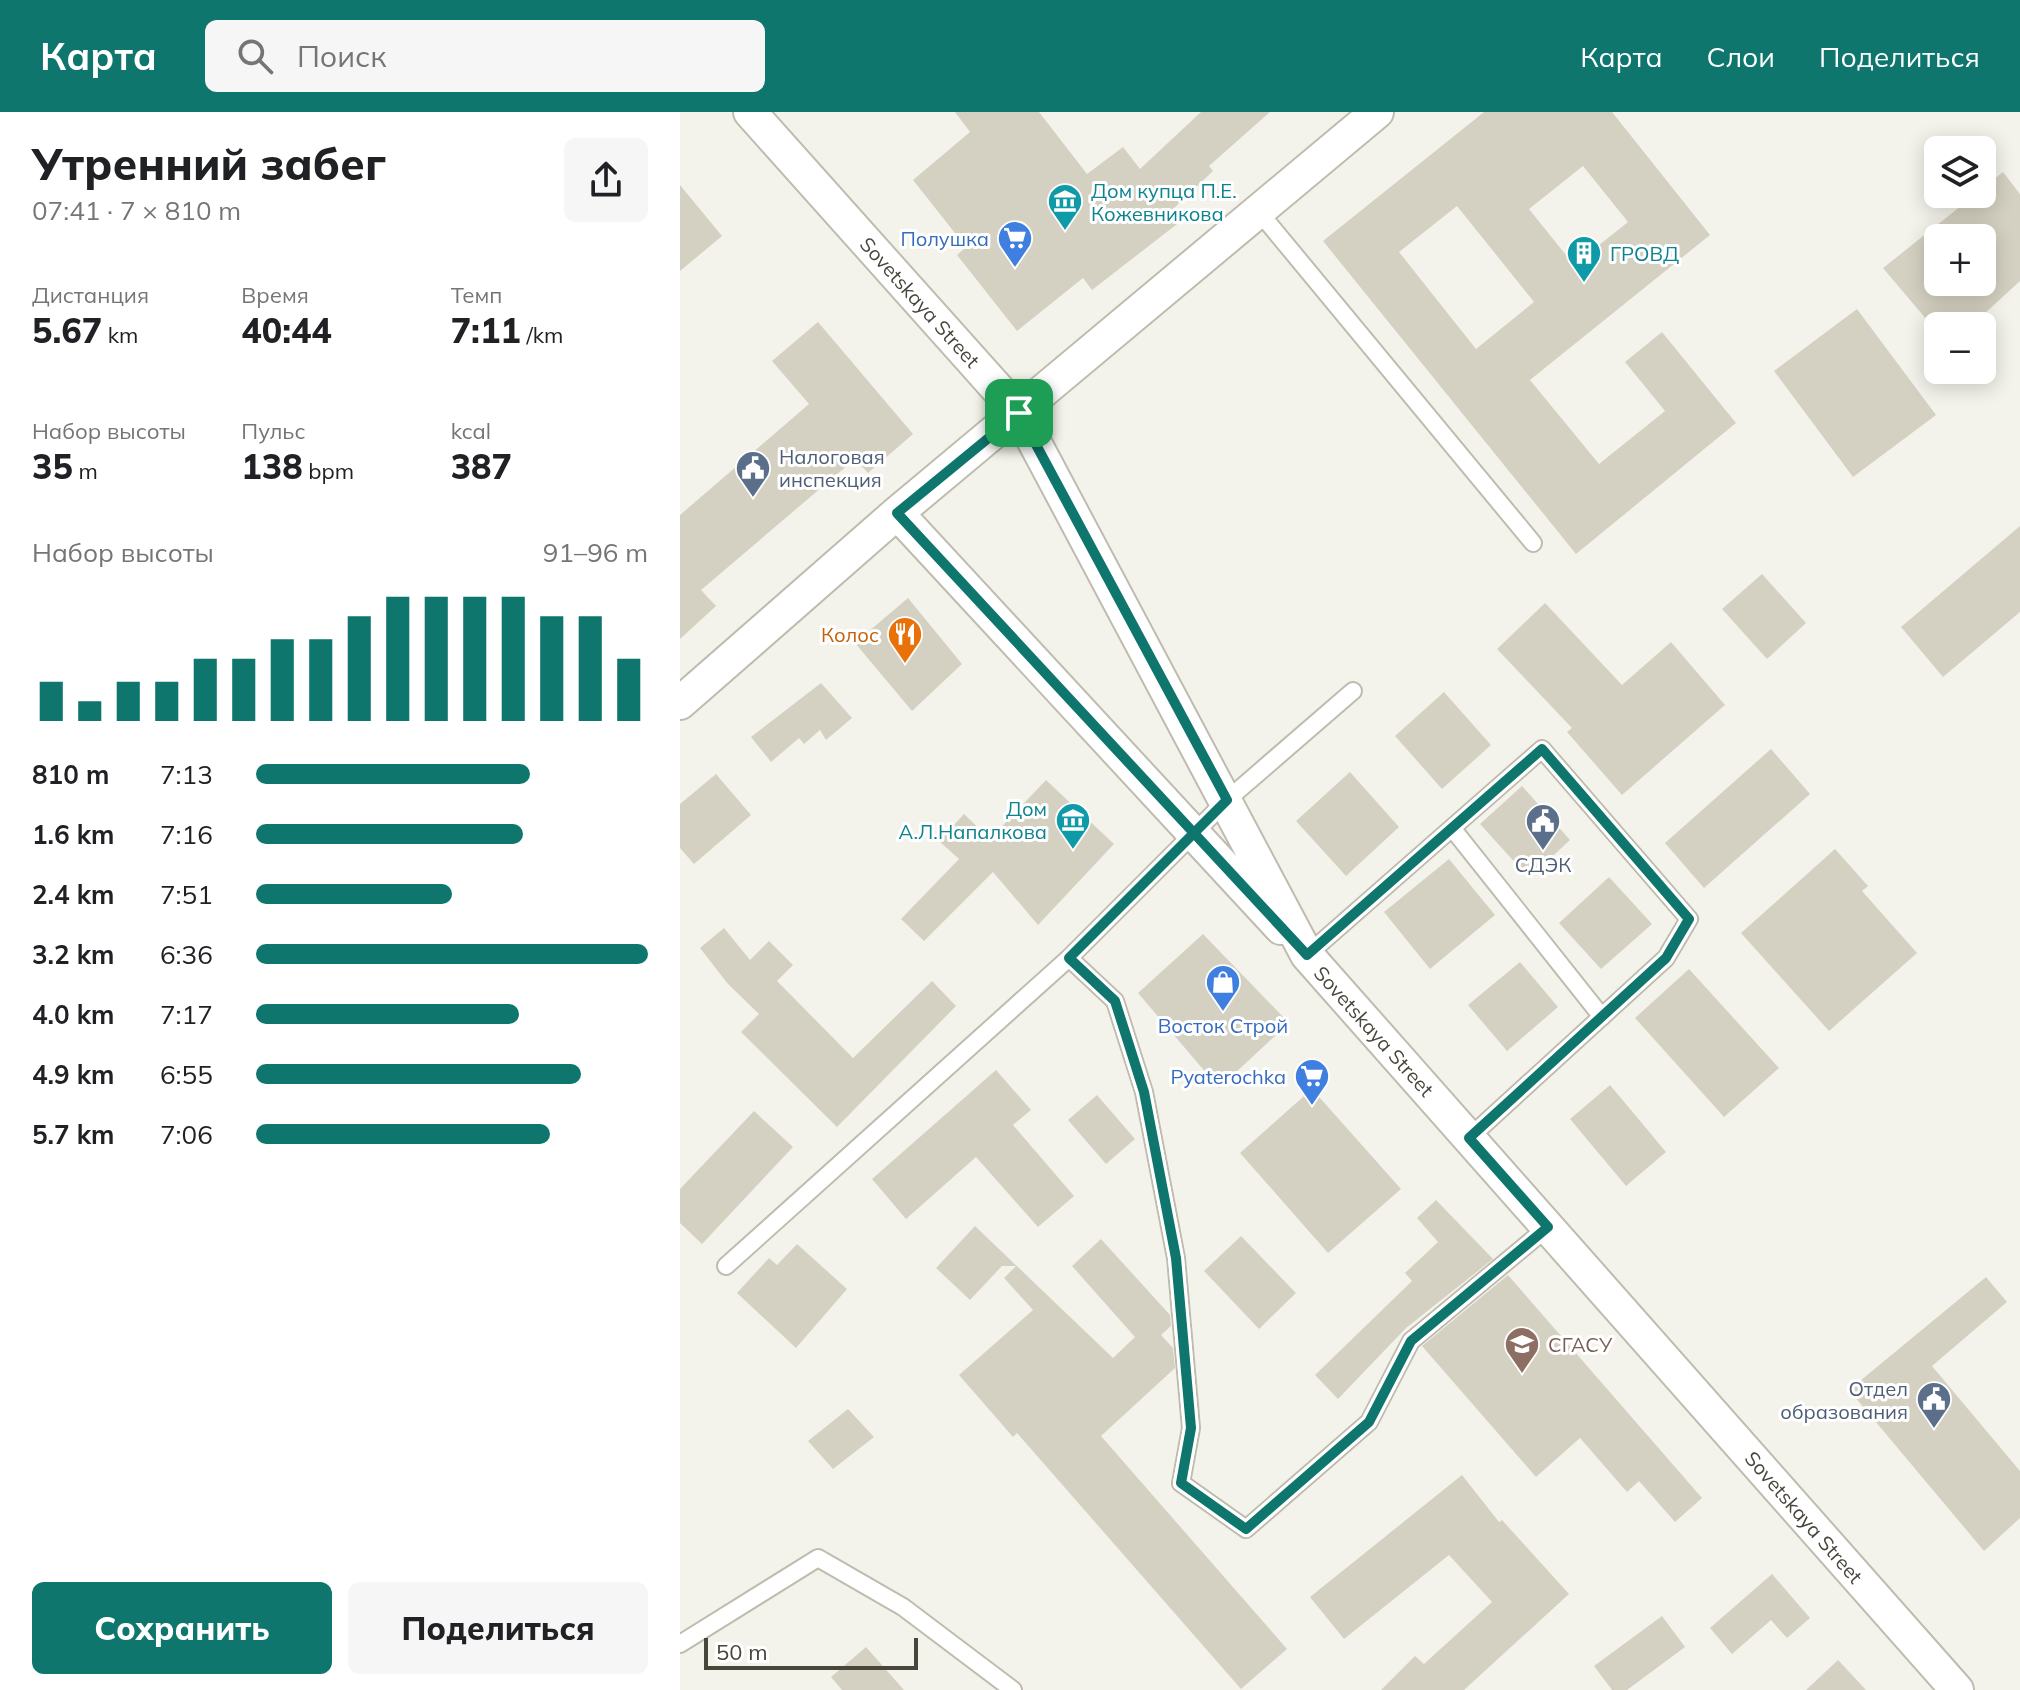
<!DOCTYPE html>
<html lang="ru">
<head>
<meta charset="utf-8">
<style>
	:root { --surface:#fff; --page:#f6f6f6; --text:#202124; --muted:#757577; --accent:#0f766e }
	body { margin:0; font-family:Mulish,sans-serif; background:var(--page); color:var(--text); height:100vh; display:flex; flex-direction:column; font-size:30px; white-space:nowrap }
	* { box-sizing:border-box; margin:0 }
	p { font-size:26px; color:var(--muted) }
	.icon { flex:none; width:44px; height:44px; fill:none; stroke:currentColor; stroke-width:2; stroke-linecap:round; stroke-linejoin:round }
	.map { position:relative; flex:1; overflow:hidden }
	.side { display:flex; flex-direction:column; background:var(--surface); width:680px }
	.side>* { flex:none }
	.buttons { position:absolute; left:1244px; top:24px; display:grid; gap:16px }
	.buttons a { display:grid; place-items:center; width:72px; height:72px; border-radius:12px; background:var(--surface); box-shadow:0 4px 20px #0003; font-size:40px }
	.scale { position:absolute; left:24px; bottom:20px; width:214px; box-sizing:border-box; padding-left:8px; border:4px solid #48453a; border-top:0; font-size:22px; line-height:28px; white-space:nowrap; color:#48453a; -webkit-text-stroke:6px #fff; paint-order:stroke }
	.pin { position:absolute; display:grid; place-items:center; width:68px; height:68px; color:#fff; margin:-34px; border-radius:16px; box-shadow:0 4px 12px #0006 }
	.round { display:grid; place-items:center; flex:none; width:84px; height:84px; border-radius:12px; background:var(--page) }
	.summary { display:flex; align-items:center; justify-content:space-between; height:136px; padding:0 32px }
	h1 { font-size:44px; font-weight:800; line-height:60px }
	.figures { display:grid; grid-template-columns:repeat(3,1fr); gap:12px; height:136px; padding:8px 32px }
	.figures div { display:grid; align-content:center }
	.figures b { font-size:34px; font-weight:800 }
	.figures small { font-size:22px; font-weight:400 }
	.figures p { font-size:22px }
	.chart { height:224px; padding:16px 32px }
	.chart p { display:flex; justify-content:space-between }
	.chart svg { width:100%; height:144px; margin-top:8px; stroke:var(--accent); stroke-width:6 }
	.primary-button { display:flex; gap:16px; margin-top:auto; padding:16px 32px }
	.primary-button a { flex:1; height:92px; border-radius:12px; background:var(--accent); color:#fff; font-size:32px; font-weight:800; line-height:92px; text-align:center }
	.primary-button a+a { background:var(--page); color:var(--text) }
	ul { padding:0 32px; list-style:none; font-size:26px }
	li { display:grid; grid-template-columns:128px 96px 1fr; align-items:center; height:60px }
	li i { height:20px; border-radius:10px; background:var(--accent) }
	header { display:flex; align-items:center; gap:48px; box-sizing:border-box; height:112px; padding:0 40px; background:var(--accent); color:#fff }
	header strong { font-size:38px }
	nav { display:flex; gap:44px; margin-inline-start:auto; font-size:28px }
	.search { width:560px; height:72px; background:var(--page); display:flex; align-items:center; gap:20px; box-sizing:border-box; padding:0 28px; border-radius:12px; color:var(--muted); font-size:30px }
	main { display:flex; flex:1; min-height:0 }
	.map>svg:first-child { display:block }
	.building { fill:#d5d1c2; fill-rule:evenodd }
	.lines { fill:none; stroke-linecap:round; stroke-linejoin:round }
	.service-casing { stroke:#bfbcaf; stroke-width:20 }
	.minor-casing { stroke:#bfbcaf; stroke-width:36 }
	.service { stroke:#fff; stroke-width:16 }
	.minor { stroke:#fff; stroke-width:32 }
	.route-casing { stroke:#fff; stroke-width:16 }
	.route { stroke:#0f766e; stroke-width:10 }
	.labels { text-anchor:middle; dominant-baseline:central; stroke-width:6; stroke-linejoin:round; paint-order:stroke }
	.culture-label { font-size:20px; fill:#0d838f; stroke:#fff; text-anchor:start }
	.shop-label { font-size:20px; fill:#366cbe; stroke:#fff; text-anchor:end }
	.street-label { font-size:20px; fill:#48453a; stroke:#fff }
	.service-label { font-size:20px; fill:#4e5e75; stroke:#fff; text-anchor:start }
	.food-label { font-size:20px; fill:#c56008; stroke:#fff; text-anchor:end }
	.education-label { font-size:20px; fill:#785e54; stroke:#fff; text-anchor:start }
</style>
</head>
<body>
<header>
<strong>Карта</strong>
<div class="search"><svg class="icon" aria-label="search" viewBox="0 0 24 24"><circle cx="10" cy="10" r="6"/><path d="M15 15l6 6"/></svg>Поиск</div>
<nav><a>Карта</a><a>Слои</a><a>Поделиться</a></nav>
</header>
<main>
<section class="side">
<div class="summary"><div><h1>Утренний забег</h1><p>07:41 · 7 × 810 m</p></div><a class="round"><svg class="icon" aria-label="share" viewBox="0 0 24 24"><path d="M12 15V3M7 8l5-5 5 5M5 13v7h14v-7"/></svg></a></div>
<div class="figures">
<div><p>Дистанция</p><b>5.67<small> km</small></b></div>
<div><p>Время</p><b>40:44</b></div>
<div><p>Темп</p><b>7:11<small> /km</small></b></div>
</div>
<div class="figures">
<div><p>Набор высоты</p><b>35<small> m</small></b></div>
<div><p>Пульс</p><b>138<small> bpm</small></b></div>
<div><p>kcal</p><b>387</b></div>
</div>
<div class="chart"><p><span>Набор высоты</span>91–96 m</p>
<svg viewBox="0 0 160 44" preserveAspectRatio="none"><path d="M5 44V32M15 44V38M25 44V32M35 44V32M45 44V25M55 44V25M65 44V19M75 44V19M85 44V12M95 44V6M105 44V6M115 44V6M125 44V6M135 44V12M145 44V12M155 44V25"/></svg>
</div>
<ul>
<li><b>810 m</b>7:13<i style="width:70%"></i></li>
<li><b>1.6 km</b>7:16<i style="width:68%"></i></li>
<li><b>2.4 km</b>7:51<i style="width:50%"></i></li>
<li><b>3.2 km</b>6:36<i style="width:100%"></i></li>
<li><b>4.0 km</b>7:17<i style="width:67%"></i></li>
<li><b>4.9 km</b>6:55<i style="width:83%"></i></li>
<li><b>5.7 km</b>7:06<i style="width:75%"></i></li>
</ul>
<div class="primary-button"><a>Сохранить</a><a>Поделиться</a></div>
</section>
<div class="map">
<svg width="1340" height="1578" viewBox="0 0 1340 1578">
	<rect width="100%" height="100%" fill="#f4f3eb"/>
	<path class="building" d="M275,0H359L407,62L443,35L460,57L521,0H590L529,54L533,59L492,98L501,109L412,178L403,166L337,219L277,143L286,135L233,68L290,20Z
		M804,0H932L1030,123L850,268L919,352L985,299L945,250L982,220L1056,311L896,442L643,129ZM903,54L948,110L894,153L849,97ZM777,94L854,190L796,237L719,140Z
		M1323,60L1340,82V169L1291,214H1252L1203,156L1296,82H1302V77ZM1258,126H1302V170H1258Z
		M0,73L42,124L0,159Z
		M1177,197L1256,303L1173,365L1094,259Z
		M138,210L233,322L188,361L175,347L21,478L36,494L0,527V403L129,292L92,249Z
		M1340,414V500L1263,565L1221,515Z
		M1082,462L1126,511L1087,547L1042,497Z
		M228,486L282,552L232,599L175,531Z
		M865,491L942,573L991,530L1045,593L942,683L887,620L892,616L817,537Z
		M141,571L172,606L146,628L140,618L124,632L119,626L91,650L71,625Z
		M764,580L811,633L762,677L715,624Z
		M1091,637L1130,682L1024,776L985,731Z
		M670,660L719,715L666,764L616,709Z
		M36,662L71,703L14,752L0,736V692Z
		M366,668L434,732L358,813L313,760L244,829L221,807L279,747L259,729L284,702L310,727Z
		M842,674L890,728L849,766L800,712Z
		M1155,737L1188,774L1182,779L1237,841L1149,919L1061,821Z
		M769,747L815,803L750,857L704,800Z
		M929,765L972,812L921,857L879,811Z
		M44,816L70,848L89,829L113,853L97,869L173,946L252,869L276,894L157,1015L61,920L79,902L48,872L20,836Z
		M523,822L609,911L539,976L458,881Z
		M840,850L878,895L827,939L788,893Z
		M1009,857L1099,956L1044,1005L955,906Z
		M316,958L351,998L333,1013L394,1084L358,1115L296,1045L226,1107L192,1067Z
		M930,973L986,1040L946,1074L890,1007Z
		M632,977L721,1077L648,1141L560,1041Z
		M417,983L455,1027L426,1052L388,1008Z
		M74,999L113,1035L22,1132L0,1111V1077Z
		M756,1088L813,1147L726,1216L658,1287L635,1263L732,1169L725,1161L758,1130L737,1106Z
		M295,1114L433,1246L455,1225L392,1154L421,1127L490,1203L491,1214L481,1223L493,1236L495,1256L421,1324L607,1537L561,1577L337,1321L333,1325L279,1263L353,1198L324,1166L336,1154H322L290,1188L256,1156Z
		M561,1124L616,1181L579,1217L524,1159Z
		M117,1132L167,1177L116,1236L57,1181L89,1146L97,1153Z
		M828,1163L1022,1386L995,1410L959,1369L947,1380L900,1326L856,1365L742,1234Z
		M1306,1165L1327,1190L1252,1254L1340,1359V1406L1304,1439L1169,1278Z
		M168,1297L194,1325L153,1357L128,1329Z
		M782,1363L819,1410L822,1408L889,1482L784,1578H701L735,1544L744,1552L812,1490L769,1443L664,1527L630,1485Z
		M1092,1462L1130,1506L1107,1526L1091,1508L1052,1542L1030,1516Z
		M982,1504L1005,1535L947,1578H932L914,1554Z
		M186,1535L224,1578H162L151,1565Z
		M1158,1548L1186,1578H1126Z"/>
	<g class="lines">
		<g class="service-casing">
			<path id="service" d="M580,101L853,431
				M673,579L547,688L389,846L435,889L464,980L496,1146L511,1316L501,1371L566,1417L689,1310L731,1229L868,1115
				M772,716L922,905
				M627,843L862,637L1009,807L986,846L789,1026
				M46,1154L389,846
				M0,1532L138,1446L223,1495L333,1578"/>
		</g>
		<g class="minor-casing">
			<path id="minor" d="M70,0L339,301L627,843L1277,1578
				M217,401L601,816
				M0,591L217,401L697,0"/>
		</g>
		<use href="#service" class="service"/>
		<use href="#minor" class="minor"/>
	</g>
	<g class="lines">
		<g class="route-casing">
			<path id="route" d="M339,301L547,688L389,846L435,889L464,980L496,1146L511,1316L501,1371L566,1417L689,1310L731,1229L868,1115L789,1026L986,846L1009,807L862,637L627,843L217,401L339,301"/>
		</g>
		<use href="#route" class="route"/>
	</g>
	<defs>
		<g id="museum-pin" transform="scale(1.8)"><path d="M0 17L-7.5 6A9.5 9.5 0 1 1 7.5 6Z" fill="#0f9aa8" stroke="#fff"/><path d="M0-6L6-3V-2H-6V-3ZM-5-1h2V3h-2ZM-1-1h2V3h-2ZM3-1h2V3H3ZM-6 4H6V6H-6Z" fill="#fff"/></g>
		<g id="supermarket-pin" transform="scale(1.8)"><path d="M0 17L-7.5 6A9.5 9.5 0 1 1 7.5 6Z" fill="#3f7fe0" stroke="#fff"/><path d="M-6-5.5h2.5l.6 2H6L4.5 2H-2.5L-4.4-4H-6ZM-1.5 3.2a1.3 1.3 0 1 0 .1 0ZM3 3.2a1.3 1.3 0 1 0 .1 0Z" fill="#fff"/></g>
		<g id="building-pin" transform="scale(1.8)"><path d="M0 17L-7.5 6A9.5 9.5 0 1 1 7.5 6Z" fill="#0f9aa8" stroke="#fff"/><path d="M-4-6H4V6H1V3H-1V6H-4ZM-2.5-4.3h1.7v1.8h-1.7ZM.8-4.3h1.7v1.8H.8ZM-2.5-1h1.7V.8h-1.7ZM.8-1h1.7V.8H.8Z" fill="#fff"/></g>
		<g id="civic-pin" transform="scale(1.8)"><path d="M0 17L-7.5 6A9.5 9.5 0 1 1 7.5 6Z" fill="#5c6f8a" stroke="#fff"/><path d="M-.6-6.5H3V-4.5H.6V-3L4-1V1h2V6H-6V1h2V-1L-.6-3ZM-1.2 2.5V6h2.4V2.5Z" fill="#fff"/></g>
		<g id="restaurant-pin" transform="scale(1.8)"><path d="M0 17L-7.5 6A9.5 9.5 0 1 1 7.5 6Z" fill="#e8710a" stroke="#fff"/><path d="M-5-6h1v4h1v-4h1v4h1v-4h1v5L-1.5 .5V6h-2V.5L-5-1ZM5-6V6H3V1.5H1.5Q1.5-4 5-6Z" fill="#fff"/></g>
		<g id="shop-pin" transform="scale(1.8)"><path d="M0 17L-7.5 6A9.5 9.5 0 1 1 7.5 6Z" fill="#3f7fe0" stroke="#fff"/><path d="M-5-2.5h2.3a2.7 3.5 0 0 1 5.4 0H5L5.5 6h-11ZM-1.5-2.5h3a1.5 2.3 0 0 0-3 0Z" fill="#fff"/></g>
		<g id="university-pin" transform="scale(1.8)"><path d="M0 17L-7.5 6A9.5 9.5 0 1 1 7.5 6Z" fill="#8d6e63" stroke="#fff"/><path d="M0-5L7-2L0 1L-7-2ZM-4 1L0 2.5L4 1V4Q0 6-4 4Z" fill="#fff"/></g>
	</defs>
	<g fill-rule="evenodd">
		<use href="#museum-pin" x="385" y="89"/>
		<use href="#supermarket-pin" x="335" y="126"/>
		<use href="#building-pin" x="904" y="141"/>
		<use href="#civic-pin" x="73" y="356"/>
		<use href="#restaurant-pin" x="225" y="522"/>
		<use href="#museum-pin" x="393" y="708"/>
		<use href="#civic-pin" x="863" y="709"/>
		<use href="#shop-pin" x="543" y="870"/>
		<use href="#supermarket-pin" x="632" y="964"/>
		<use href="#university-pin" x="842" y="1232"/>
		<use href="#civic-pin" x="1254" y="1287"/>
	</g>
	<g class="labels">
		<g class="culture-label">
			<text x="411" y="78">Дом купца П.Е.<tspan x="411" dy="23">Кожевникова</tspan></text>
			<text x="930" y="141">ГРОВД</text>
			<text x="367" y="696" text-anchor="end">Дом<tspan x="367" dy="23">А.Л.Напалкова</tspan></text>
		</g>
		<g class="shop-label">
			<text x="309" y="126">Полушка</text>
			<text x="543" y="913" text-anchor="middle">Восток Строй</text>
			<text x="606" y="964">Pyaterochka</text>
		</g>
		<g class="street-label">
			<text transform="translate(240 190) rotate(48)">Sovetskaya Street</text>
			<text transform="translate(694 919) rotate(48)">Sovetskaya Street</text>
			<text transform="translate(1124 1405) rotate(49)">Sovetskaya Street</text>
		</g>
		<g class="service-label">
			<text x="99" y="344">Налоговая<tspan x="99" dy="23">инспекция</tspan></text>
			<text x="863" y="752" text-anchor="middle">СДЭК</text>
			<text x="1228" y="1276" text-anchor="end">Отдел<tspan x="1228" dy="23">образования</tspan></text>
		</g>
		<g class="food-label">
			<text x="199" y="522">Колос</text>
		</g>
		<g class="education-label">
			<text x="868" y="1232">СГАСУ</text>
		</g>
	</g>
</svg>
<div class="buttons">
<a><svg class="icon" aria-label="layers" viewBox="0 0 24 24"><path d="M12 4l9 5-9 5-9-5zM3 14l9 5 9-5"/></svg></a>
<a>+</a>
<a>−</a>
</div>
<div class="scale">50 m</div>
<div class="pin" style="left:339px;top:301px;background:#1e9e55"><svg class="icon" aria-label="arrive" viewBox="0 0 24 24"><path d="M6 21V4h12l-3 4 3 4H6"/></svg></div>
</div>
</main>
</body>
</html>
